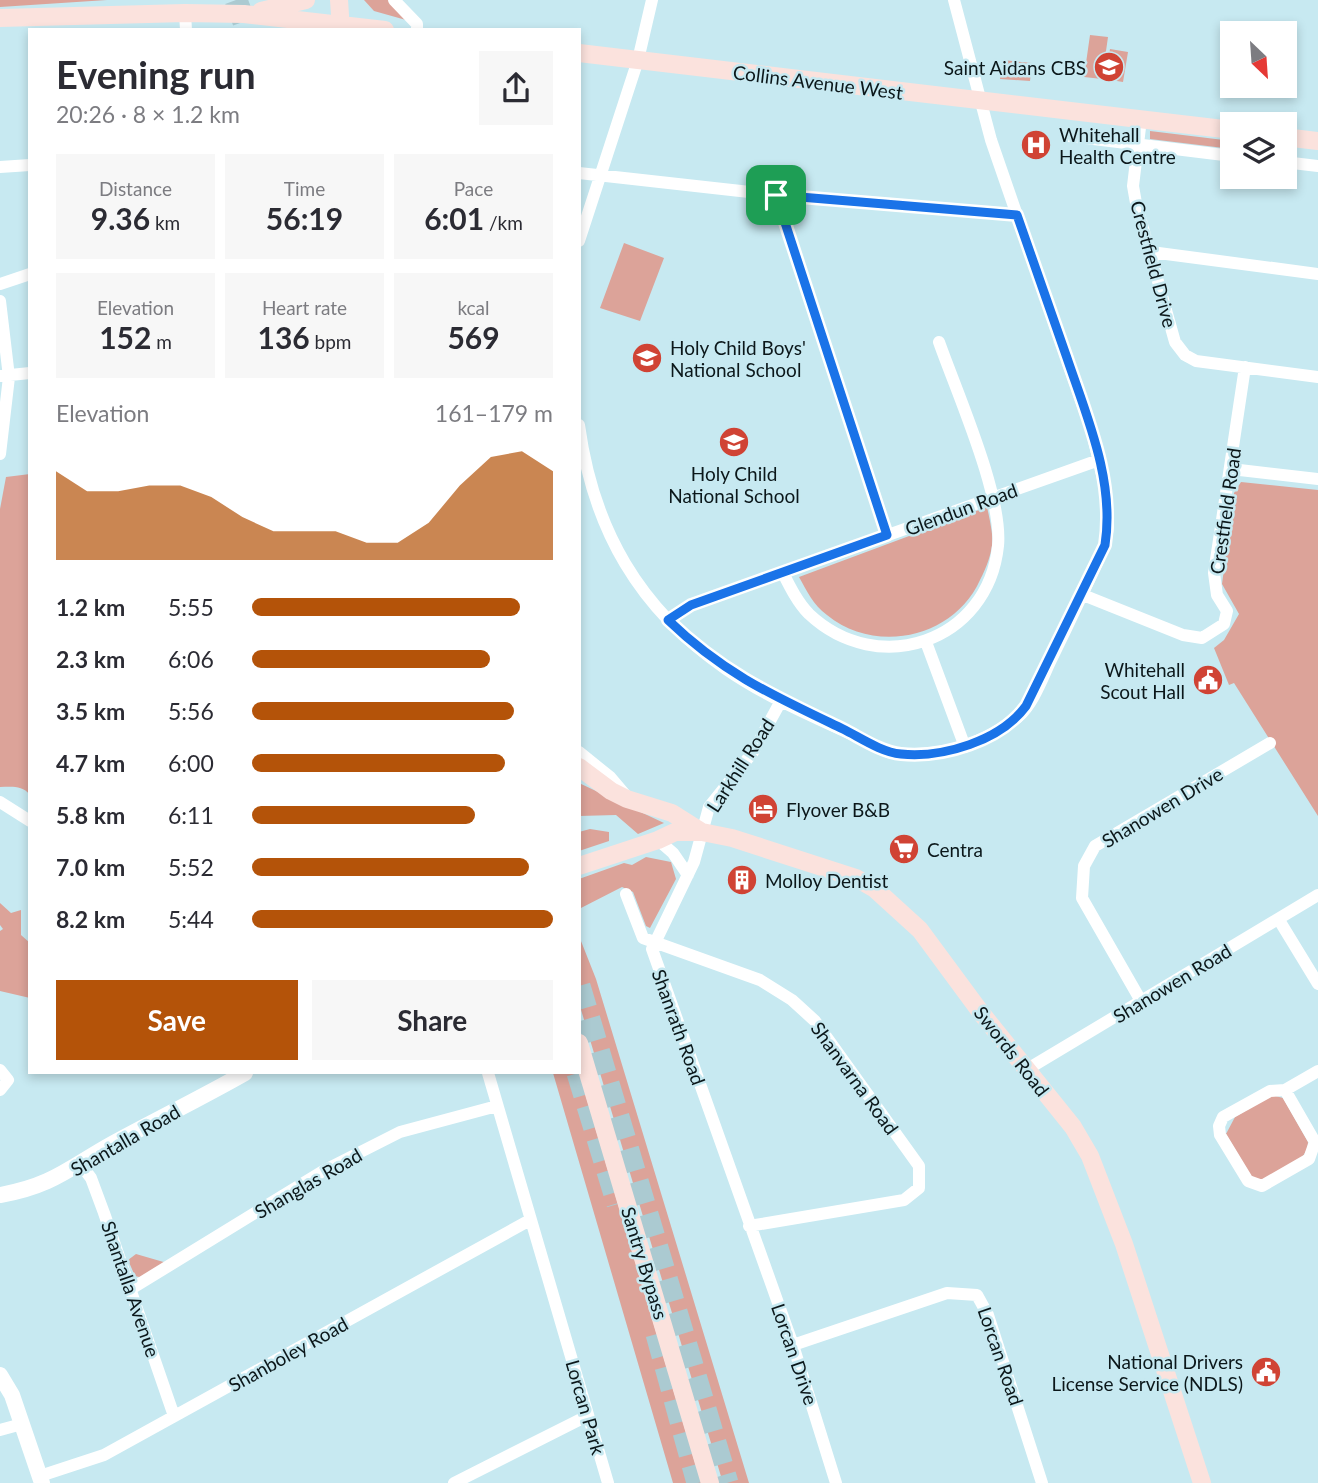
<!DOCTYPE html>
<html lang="en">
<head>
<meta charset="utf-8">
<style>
	:root { --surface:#fff; --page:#f7f7f7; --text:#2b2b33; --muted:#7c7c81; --accent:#b45309 }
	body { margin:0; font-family:Lato,sans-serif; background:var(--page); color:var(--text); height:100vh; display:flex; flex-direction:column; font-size:26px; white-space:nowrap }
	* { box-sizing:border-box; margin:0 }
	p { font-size:23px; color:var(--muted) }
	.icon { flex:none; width:38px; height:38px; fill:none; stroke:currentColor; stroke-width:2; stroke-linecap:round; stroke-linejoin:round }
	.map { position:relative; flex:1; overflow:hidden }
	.sheet { position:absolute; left:28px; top:28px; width:553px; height:1046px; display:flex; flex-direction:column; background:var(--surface); border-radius:0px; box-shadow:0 4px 10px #0003 }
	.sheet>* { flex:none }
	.needle { width:46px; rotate:155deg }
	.tools { position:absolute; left:1220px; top:21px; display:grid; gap:14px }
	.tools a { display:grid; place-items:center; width:77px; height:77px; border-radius:0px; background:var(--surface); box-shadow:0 4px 10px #0003; font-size:35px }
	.pin { position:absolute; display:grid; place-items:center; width:60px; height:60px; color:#fff; margin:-30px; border-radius:14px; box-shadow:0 4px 10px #0006 }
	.round { display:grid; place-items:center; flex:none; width:74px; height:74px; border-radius:0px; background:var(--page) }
	.headline { display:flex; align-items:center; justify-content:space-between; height:119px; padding:0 28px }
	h1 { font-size:38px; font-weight:700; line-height:52px }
	.figures { display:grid; grid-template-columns:repeat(3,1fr); gap:10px; height:119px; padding:7px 28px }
	.figures div { display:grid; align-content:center; border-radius:0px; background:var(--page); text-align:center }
	.figures b { font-size:30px; font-weight:700 }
	.figures small { font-size:19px; font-weight:400 }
	.figures p { font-size:19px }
	.chart { height:196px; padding:14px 28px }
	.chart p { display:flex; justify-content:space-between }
	.chart svg { width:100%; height:126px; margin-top:7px; fill:var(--accent); opacity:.7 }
	.primary-button { display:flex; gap:14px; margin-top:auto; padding:14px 28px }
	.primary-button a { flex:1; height:80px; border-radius:0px; background:var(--accent); color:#fff; font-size:28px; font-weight:700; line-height:80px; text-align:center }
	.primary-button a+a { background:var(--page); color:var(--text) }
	ul { padding:0 28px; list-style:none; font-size:23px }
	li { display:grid; grid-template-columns:112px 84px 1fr; align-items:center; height:52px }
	li i { height:18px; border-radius:9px; background:var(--accent) }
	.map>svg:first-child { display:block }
	.green { fill:#dca399 }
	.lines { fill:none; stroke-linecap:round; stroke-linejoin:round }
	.motorway-tunnel { stroke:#abcad1; stroke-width:23; stroke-dasharray:23 11; stroke-linecap:butt }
	.minor { stroke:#fff; stroke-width:12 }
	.tertiary { stroke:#fff; stroke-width:16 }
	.secondary { stroke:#fbe2dd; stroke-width:18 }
	.route-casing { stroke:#fff; stroke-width:14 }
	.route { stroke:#1a73e8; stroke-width:9 }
	.labels { text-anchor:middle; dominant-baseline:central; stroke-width:5; stroke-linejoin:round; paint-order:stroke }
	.poi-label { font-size:19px; fill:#0b171a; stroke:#c7e9f1; text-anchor:start }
	.street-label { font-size:19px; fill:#0b171a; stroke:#c7e9f1 }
</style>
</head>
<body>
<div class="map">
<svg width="1318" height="1483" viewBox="0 0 1318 1483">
	<rect width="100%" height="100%" fill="#c7e9f1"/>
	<path class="green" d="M0,0H107L0,7Z
		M364,0H389L406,20L374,11Z
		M1090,35L1108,37L1102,79L1084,77Z
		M1110,49L1128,52L1123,82L1105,79Z
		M1002,60L1032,63L1030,81L1000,79Z
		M1150,131L1232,141V149L1150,139Z
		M624,243L664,258L640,321L600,308Z
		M30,474V795C22,785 12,787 0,787V509L6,477Z
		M1241,482L1318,490V816L1234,683L1229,685L1214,648L1224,640L1239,614L1222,584L1234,493Z
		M987,507C989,516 991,525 992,534C994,549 987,566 980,580C954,638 876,655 827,615C813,605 807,591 799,577Z
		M579,783L664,823L638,834L616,815L579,816Z
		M590,829L609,832V841L579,851V832Z
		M646,857L671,862L676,879L650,928L646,926L633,892L622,887L579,909V879L624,863L632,865Z
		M0,903L11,913L21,910V935L30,943V998L0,991V931L3,929L0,925Z
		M579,936L596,979L749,1483H723L579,1003Z
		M553,1073H579L701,1483H673Z
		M1272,1095L1283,1098L1308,1142C1308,1163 1278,1172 1262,1181L1251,1176L1226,1134L1235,1117Z
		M136,1254L167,1263L143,1278L135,1276L128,1260Z"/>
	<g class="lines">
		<path class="motorway-tunnel" d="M236,0L247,30
			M579,986L727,1483
			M578,1073L618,1204
			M657,1334L698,1483"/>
		<path class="minor" d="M394,0L417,24V30
			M185,13L186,30
			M1141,119L1133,186L1136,203L1175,342L1185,355L1196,361L1318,377
			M1069,136L1232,156
			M1284,162L1318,166
			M0,167L30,165
			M579,173L776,195L1017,215
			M776,195L887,535
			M579,241L638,60L652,0
			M1151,252L1318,274
			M0,284L30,274
			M0,301L9,377L0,454
			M0,376L30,373
			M579,425C593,529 639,609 726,669C775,703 835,725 888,752C933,760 982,746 1018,717C1033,704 1042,679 1050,662C1069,623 1087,585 1105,545L1108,527L1106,492L1092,432L991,140L954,0
			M1231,469L1318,479
			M783,573C790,587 798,603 809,614C878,679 988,642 998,546C1003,496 957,393 939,342
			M1083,595L1183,635L1202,638L1224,624L1227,611L1217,595L1214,573L1245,367
			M668,620L691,605L1099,460
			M926,642L965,747
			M782,699L753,752L709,807L694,862L652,949L793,1345L836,1483
			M579,752L610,777L627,797
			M0,802L30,821
			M658,840L673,853L688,875
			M626,894L643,938L760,980L792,1000L815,1021L919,1166V1188L904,1200L749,1226
			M1279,920L1318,984
			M1141,1001L1082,898L1084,866L1095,846L1270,743
			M0,1070L8,1080L0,1090
			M1026,1070L1318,895
			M488,1073L608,1483
			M1285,1090L1315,1142L1309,1159L1262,1186L1248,1181L1220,1135L1219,1126L1223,1117L1270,1091L1285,1090L1318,1071
			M81,1165L91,1178L104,1213L174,1416
			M131,1289L323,1171L400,1132L497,1106
			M793,1345L947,1293L977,1295L988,1315L1042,1483
			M0,1430L22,1424
			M40,1476L104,1455L530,1220
			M454,1483L587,1416"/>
		<path class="tertiary" d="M0,1195C52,1186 69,1168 112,1144C156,1120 201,1098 245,1073
			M0,1375L12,1395L42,1483"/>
		<path class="secondary" d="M339,0L341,30
			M261,11L306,0
			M0,18L185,13L244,14L385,30
			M579,53L1232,130
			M1284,137L1318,141
			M579,767L611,791L627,799L672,813L702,832L732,838L856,878L875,889L920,930L982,1014L1073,1127L1090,1156L1124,1244L1202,1483
			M579,866L658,840L675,832H702
			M579,1043L710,1483"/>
	</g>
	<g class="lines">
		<g class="route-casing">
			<path id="route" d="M776,195L1017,215C1034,263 1050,310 1067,358C1087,417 1115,481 1105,545L1026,706C1000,741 943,758 901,754C881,752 861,738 843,729C774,696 724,674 668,620L691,605L887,535Z"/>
		</g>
		<use href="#route" class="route"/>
	</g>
	<defs>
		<g id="school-disc" transform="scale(1.575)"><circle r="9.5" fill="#d04334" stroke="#c7e9f1"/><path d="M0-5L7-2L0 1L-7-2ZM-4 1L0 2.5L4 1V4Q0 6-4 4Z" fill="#fff"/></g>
		<g id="hospital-disc" transform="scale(1.575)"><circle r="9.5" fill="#d04334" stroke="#c7e9f1"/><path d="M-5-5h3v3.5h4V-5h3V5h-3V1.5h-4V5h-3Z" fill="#fff"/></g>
		<g id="civic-disc" transform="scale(1.575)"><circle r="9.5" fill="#d04334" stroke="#c7e9f1"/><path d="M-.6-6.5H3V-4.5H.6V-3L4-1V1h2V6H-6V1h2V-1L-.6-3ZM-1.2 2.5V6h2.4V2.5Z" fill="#fff"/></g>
		<g id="hotel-disc" transform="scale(1.575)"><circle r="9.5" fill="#d04334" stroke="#c7e9f1"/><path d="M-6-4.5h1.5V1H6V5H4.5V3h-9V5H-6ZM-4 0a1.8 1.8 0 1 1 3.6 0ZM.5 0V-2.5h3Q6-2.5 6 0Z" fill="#fff"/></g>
		<g id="supermarket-disc" transform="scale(1.575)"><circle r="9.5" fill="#d04334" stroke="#c7e9f1"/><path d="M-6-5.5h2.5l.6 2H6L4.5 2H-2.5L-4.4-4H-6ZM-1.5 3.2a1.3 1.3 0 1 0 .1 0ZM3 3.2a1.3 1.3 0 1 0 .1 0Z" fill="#fff"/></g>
		<g id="building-disc" transform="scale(1.575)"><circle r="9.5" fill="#d04334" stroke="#c7e9f1"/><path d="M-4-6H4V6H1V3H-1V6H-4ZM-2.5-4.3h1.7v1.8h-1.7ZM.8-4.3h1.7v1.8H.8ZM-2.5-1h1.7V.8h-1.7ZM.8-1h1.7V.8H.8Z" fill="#fff"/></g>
	</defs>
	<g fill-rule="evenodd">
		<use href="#school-disc" x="1109" y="67"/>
		<use href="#hospital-disc" x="1036" y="145"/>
		<use href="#school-disc" x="647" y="358"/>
		<use href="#school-disc" x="734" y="442"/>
		<use href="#civic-disc" x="1208" y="680"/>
		<use href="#hotel-disc" x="763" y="809"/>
		<use href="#supermarket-disc" x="904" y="849"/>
		<use href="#building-disc" x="742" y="880"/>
		<use href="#civic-disc" x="1266" y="1372"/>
	</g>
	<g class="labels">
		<g class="poi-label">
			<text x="1086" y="67" text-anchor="end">Saint Aidans CBS</text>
			<text x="1059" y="134">Whitehall<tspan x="1059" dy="22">Health Centre</tspan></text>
			<text x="670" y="347">Holy Child Boys'<tspan x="670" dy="22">National School</tspan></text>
			<text x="734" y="473" text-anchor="middle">Holy Child<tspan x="734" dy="22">National School</tspan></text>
			<text x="1185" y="669" text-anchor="end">Whitehall<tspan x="1185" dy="22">Scout Hall</tspan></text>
			<text x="786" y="809">Flyover B&amp;B</text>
			<text x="927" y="849">Centra</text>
			<text x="765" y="880">Molloy Dentist</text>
			<text x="1243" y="1361" text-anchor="end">National Drivers<tspan x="1243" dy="22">License Service (NDLS)</tspan></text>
		</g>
		<g class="street-label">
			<text transform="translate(818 82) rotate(7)">Collins Avenue West</text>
			<text transform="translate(1154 264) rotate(75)">Crestfield Drive</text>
			<text transform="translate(961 509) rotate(-20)">Glendun Road</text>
			<text transform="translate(1225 511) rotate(-82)">Crestfield Road</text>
			<text transform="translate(740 765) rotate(-57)">Larkhill Road</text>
			<text transform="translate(1162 807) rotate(-31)">Shanowen Drive</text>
			<text transform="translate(1172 983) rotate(-31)">Shanowen Road</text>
			<text transform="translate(679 1027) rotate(70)">Shanrath Road</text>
			<text transform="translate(1012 1051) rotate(52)">Swords Road</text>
			<text transform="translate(855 1078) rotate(54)">Shanvarna Road</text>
			<text transform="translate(125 1140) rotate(-30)">Shantalla Road</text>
			<text transform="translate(308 1183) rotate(-30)">Shanglas Road</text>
			<text transform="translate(645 1263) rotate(73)">Santry Bypass</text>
			<text transform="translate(131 1289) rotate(71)">Shantalla Avenue</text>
			<text transform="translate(288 1354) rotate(-29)">Shanboley Road</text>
			<text transform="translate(795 1354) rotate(71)">Lorcan Drive</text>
			<text transform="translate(1001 1356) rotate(71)">Lorcan Road</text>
			<text transform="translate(586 1407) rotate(74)">Lorcan Park</text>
		</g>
	</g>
</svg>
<div class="tools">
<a><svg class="needle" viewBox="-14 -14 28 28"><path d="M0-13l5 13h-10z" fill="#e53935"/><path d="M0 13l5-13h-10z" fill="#7c7c81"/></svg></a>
<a><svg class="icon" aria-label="layers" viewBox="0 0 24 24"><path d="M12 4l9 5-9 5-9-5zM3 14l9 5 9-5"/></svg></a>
</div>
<div class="pin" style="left:776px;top:195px;background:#1e9e55"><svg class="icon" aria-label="arrive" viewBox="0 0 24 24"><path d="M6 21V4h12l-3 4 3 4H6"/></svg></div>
<section class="sheet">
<div class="headline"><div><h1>Evening run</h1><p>20:26 · 8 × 1.2 km</p></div><a class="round"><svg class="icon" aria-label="share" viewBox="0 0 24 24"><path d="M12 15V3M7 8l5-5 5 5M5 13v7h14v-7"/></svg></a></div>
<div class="figures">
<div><p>Distance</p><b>9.36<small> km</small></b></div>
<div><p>Time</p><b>56:19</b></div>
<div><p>Pace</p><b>6:01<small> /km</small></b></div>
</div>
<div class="figures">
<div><p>Elevation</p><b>152<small> m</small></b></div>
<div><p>Heart rate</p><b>136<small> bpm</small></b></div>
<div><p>kcal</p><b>569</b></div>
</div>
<div class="chart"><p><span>Elevation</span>161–179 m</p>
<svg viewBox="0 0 160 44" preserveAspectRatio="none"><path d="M0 44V13L10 20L20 20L30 18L40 18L50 22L60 29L70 34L80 34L90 34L100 38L110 38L120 31L130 18L140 8L150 6L160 13V44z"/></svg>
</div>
<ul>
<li><b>1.2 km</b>5:55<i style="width:89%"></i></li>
<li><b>2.3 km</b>6:06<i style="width:79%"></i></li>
<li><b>3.5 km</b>5:56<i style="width:87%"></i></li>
<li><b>4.7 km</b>6:00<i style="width:84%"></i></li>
<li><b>5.8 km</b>6:11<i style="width:74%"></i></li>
<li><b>7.0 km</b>5:52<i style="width:92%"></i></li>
<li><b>8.2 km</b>5:44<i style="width:100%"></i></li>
</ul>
<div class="primary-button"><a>Save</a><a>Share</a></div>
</section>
</div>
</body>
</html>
